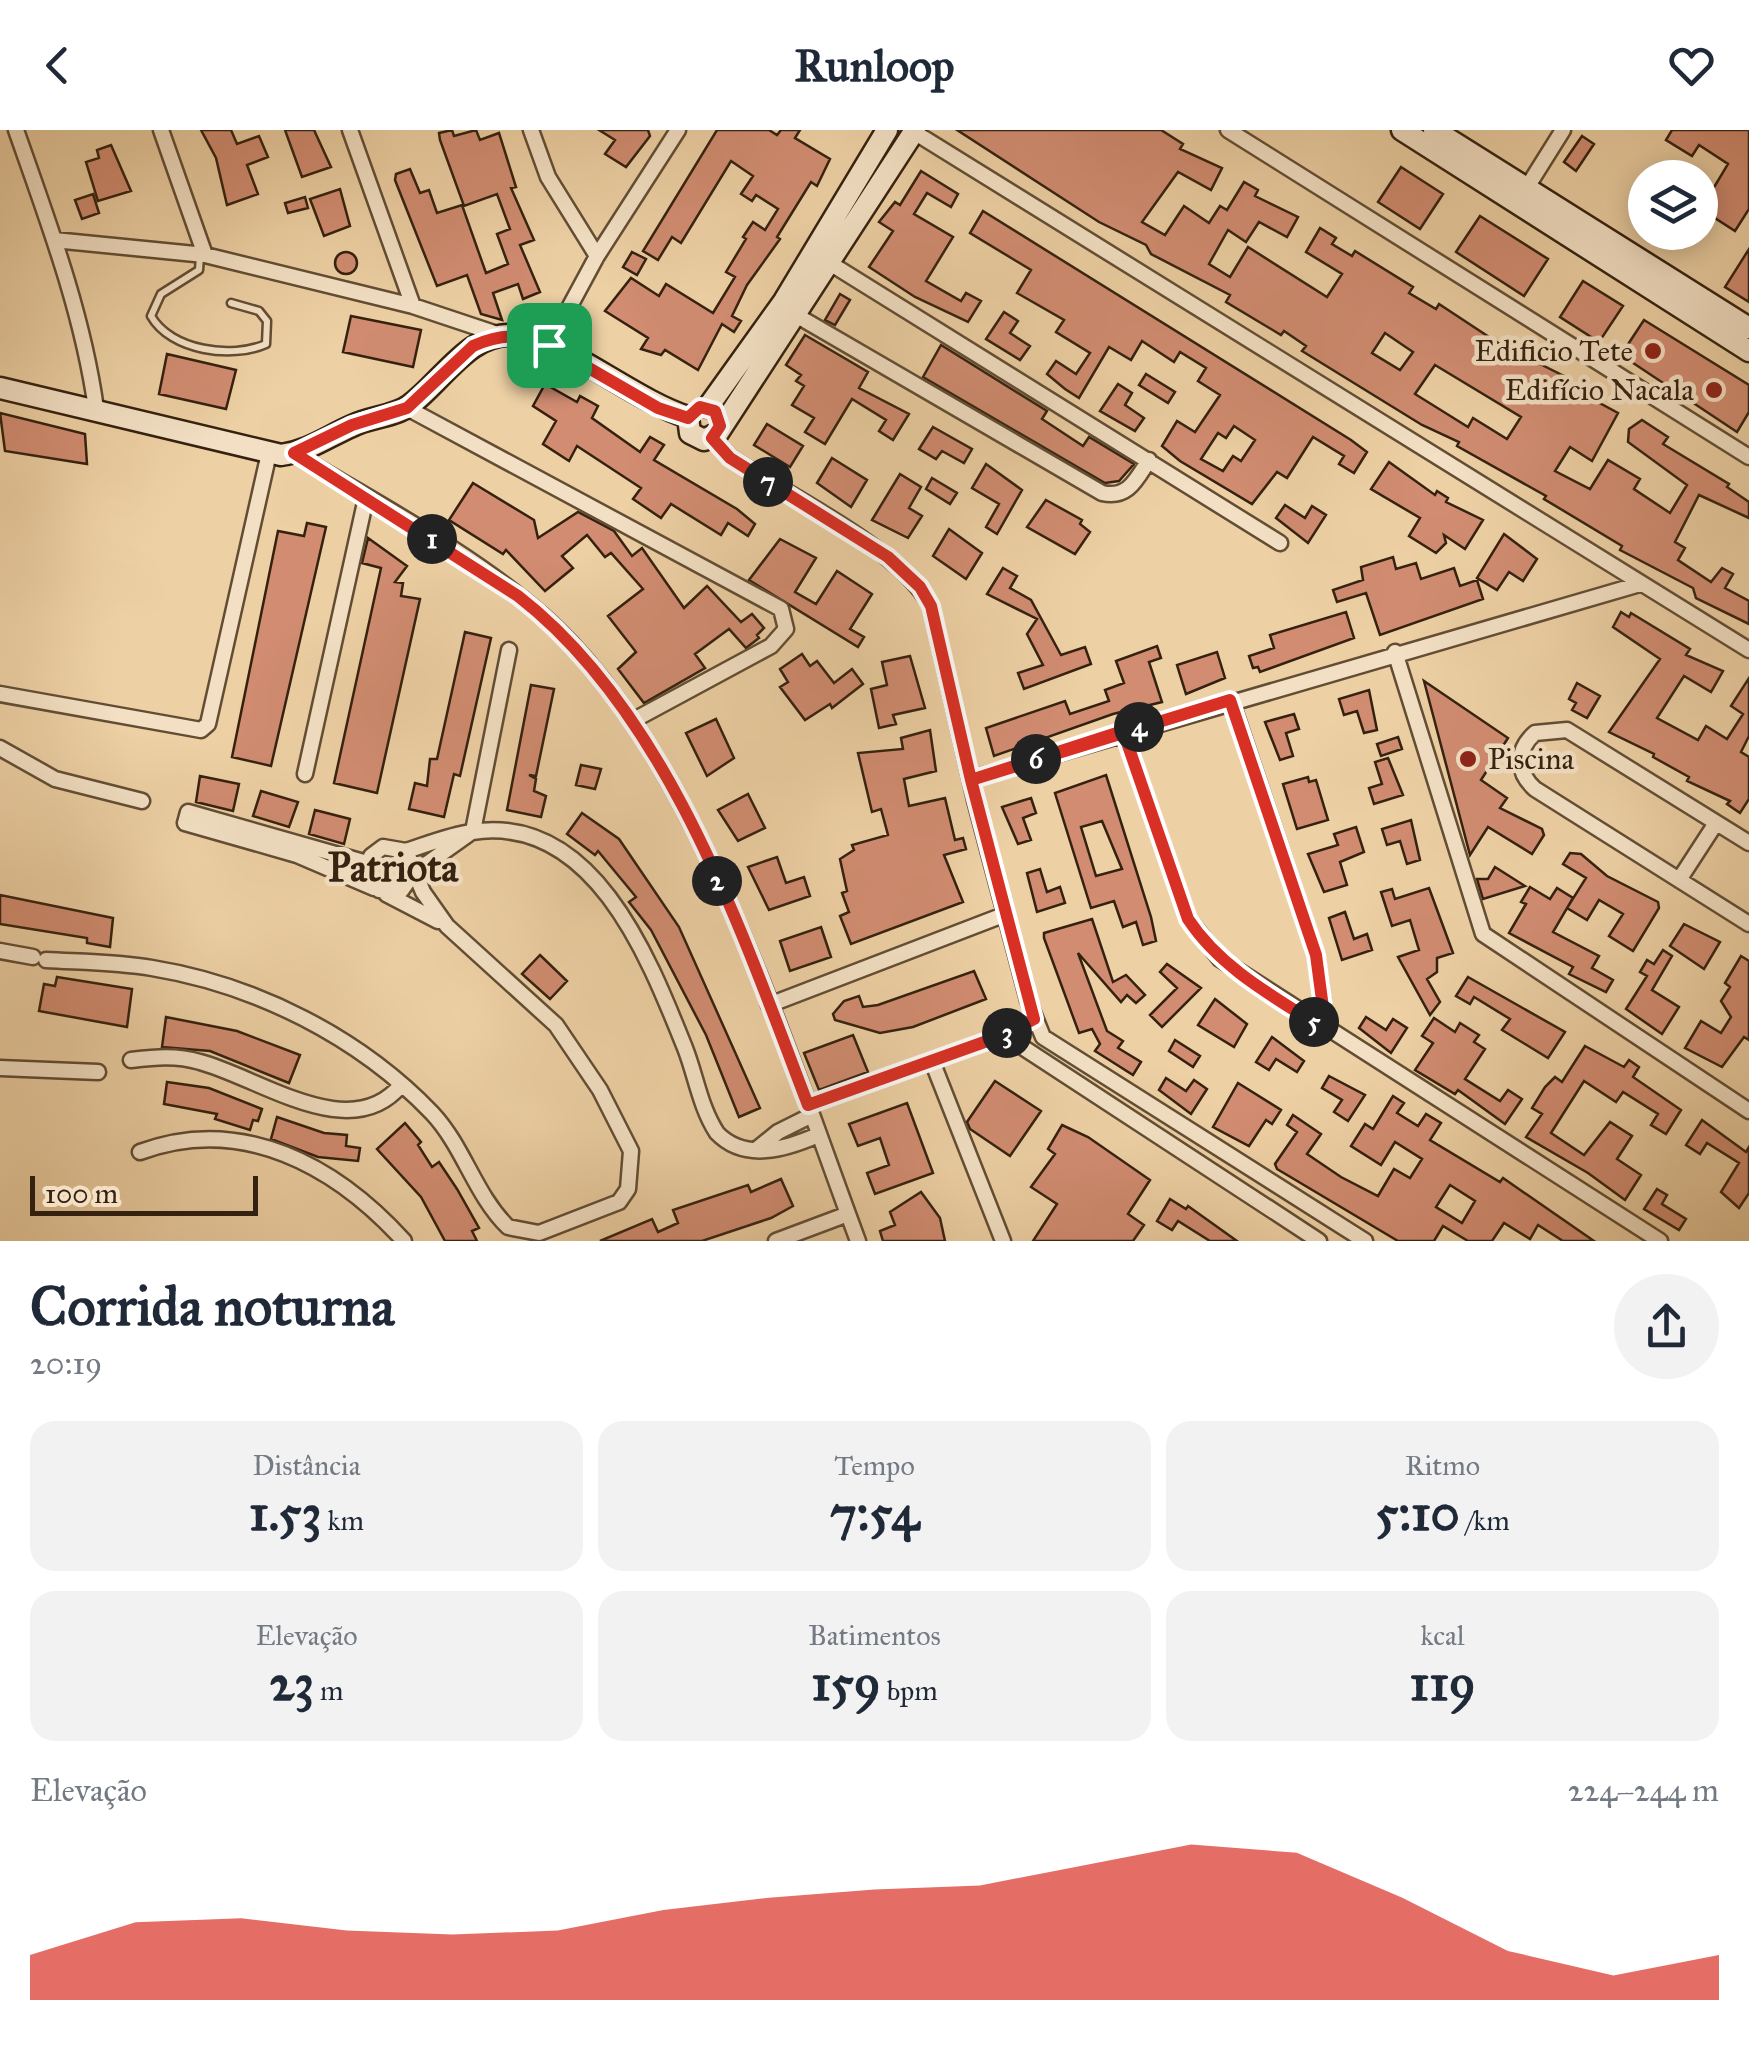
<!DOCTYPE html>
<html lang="pt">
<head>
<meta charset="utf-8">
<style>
	:root { --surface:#fff; --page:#f2f2f3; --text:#1f2937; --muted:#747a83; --accent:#d93025 }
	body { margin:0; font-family:"IM FELL Great Primer",serif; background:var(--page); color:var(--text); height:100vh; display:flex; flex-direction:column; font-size:38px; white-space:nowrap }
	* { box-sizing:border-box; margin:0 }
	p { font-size:32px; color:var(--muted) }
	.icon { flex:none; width:55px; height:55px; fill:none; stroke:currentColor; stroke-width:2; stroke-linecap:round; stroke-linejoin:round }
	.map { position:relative; height:1111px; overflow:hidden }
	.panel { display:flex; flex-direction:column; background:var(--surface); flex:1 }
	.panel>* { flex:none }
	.fabs { position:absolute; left:1628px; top:30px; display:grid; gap:20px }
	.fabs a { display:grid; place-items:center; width:90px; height:90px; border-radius:50%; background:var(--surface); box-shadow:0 5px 25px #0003; font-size:50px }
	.scale { position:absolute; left:30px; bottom:25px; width:228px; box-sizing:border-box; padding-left:10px; border:5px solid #34210f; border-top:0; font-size:28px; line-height:35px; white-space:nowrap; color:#34210f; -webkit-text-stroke:8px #f3e0c4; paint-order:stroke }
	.pin { position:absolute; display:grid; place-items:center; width:85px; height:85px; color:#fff; margin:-42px; border-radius:20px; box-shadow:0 5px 15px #0006 }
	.km { position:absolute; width:50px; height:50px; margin:-25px; border-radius:50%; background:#222; color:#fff; font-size:28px; line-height:50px; text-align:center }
	.round { display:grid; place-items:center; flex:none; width:105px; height:105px; border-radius:52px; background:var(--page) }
	.head { display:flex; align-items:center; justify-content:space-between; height:170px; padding:0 30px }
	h1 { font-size:55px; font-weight:700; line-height:75px }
	.figures { display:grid; grid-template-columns:repeat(3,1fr); gap:15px; height:170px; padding:10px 30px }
	.figures div { display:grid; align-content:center; border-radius:25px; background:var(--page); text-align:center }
	.figures b { font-size:50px; font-weight:700 }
	.figures small { font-size:28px; font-weight:400 }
	.figures p { font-size:28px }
	.chart { height:280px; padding:20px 30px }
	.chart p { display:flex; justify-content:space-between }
	.chart svg { width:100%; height:180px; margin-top:10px; fill:var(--accent); opacity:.7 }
	header { display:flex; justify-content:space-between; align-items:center; height:130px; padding:0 30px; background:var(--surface); font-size:45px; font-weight:700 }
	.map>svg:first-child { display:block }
	.building { fill:#d18c71; stroke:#34210f; stroke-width:2.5; fill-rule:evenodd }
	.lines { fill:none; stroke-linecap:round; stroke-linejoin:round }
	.lane-casing { stroke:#624d34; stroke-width:11 }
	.street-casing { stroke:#624d34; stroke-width:19 }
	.secondary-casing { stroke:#34210f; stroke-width:25 }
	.lane { stroke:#f3e0c4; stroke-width:6 }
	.street { stroke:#f3e0c4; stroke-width:14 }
	.secondary { stroke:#f3e0c4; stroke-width:20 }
	.route-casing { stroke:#fff; stroke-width:20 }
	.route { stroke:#d93025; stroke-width:12 }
	.poi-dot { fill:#8f2418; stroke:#f3e0c4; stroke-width:4 }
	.labels { text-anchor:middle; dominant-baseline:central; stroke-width:9; stroke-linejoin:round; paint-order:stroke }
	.poi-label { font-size:30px; fill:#34210f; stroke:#f3e0c4; text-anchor:end }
	.district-label { font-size:40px; font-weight:bold; fill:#34210f; stroke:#f3e0c4 }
</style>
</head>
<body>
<header><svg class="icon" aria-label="back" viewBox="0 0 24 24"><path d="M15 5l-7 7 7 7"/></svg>Runloop<svg class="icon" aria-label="heart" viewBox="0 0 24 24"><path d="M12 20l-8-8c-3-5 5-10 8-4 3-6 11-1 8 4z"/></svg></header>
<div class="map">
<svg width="1749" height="1111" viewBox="0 0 1749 1111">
	<rect width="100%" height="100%" fill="#edd0a4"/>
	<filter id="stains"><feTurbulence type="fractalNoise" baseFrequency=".002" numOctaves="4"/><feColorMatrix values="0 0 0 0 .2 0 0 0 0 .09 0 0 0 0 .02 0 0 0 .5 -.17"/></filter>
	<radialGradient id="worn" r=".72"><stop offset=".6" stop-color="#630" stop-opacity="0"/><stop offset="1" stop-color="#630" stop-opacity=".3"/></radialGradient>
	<path class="building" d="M201,0H231L237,14L259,6L268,27L247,35L258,64L227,75L216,28Z
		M285,0H314L331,37L302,47Z
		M452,0L454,6L476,0L480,10L499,3L516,57L511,58L534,110L520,115L540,162L523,169L518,154L493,163L502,190L481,184L467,145L437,156L395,50L396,44L410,39L420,63L429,60L437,83L462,75L486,143L508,134L497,104L510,99L497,64L464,76L440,10L439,3Z
		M599,0H648L650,6L626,37L605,24L615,10Z
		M717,0H769L777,5L781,0H800L795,8L830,29L817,56L811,52L777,107L780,109L747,155L732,186L741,191L734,202L722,194L698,240L665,220L661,225L641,219L648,208L605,181L631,148L659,166L666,154L713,183L735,147L726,142L746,109L743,107L753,92L765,100L778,79L756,65L752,71L741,64L753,46L731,31L681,113L672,107L658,130L643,121Z
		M957,0H1161L1183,14L1180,19L1222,38L1211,60L1178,42L1142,92L1165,105L1184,76L1209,93L1220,76L1227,80L1244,52L1258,60L1255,66L1298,87L1287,107L1259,92L1246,112L1228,100L1209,134L1230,147L1248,117L1327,167L1342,144L1306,122L1320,98L1336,108L1332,114L1352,126L1355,121L1413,157L1409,163L1436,179L1439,174L1524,230L1526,227L1564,246L1583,264L1618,283L1592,331L1570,317L1555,341L1590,359L1608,330L1640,349L1634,359L1670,383L1687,355L1628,312L1629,299L1642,290L1668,307L1663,314L1729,354L1727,357L1749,372V388L1699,365L1675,412L1685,418L1678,430L1711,452L1722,438L1733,444L1725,458L1749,471V494L1696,468L1693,458L1620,420L1622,416L1544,369L1546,366L1457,316L1459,312L1422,295L1315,229L1302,221L1306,216L1284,201L1281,205L1226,172L1230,165L1151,124L1146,115L1099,92ZM1385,203L1413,222L1400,240L1372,223ZM1435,235L1521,287L1507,309L1473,288L1468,297L1415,264Z
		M1672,0H1749V79L1735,101L1701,79L1728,34L1699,15L1692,26L1666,10Z
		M1582,6L1594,14L1576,41L1564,32Z
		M111,15L131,61L98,71L86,32L99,28L97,20Z
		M1401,37L1443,64L1420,99L1378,72Z
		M921,41L958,64L951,77L927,63L914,84L953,107L926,151L961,171L966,163L981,171L968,192L915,167L869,137L893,101L879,92L895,72L900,75Z
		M340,59L350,96L324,106L310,69Z
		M93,64L99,83L82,89L75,70Z
		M305,67L308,78L288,83L285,73Z
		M983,81L1351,310L1367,322L1354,343L1339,334L1344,326L1313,307L1287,348L1277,342L1252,374L1180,331L1162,316L1177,291L1195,302L1220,265L1198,251L1206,238L1180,222L1174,232L1142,211L1131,230L1109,217L1079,268L1065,259L1047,244L1056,231L1076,244L1090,223L1056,202L1064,190L1017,163L1031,140L970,103ZM1234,296L1255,310L1241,331L1233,326L1223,341L1201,329L1218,303L1226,308Z
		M1480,86L1548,129L1524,166L1456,122Z
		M1749,119V172L1725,157Z
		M632,122L646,129L637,145L623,137Z
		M335 133a11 11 0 1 1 22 0a11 11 0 1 1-22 0Z
		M1583,151L1623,176L1599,212L1560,187Z
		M840,164L850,170L835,195L825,190Z
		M1004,182L1018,191L1010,203L1030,216L1020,230L986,209Z
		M351,186L421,200L413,237L343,222Z
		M1644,190L1749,255V282L1737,302L1621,225Z
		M805,205L868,242L859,258L909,284L893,310L879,301L886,290L852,269L825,314L805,302L814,288L792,275L804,256L796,251L801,245L786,235Z
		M941,215L1047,281L1042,289L1083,316L1089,307L1134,334L1119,351L1105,353L923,247Z
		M167,224L236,240L226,279L159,264Z
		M1146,244L1175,262L1168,273L1139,255Z
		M545,254L577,272L580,266L598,276L592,288L640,322L650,307L664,315L654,330L737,379L755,394L748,406L728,393L721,405L671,374L661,388L633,369L641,358L577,316L569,331L543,314L556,291L533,276Z
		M1118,254L1132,263L1125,275L1144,288L1135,301L1100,281Z
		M0,283L85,304L87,334L5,321Z
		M767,294L803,316L790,337L754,315Z
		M933,297L972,319L964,333L942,321L936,329L919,319Z
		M832,328L867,350L851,377L817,353Z
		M1389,332L1435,365L1437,361L1448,368L1446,372L1483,390L1465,419L1444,405L1446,413L1436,423L1409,406L1420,388L1371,359Z
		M986,334L1022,360L997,404L986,397L999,374L972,358Z
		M900,344L921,357L909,378L922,386L908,408L872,390Z
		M932,348L957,363L950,374L926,359Z
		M473,353L534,390L538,408L578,382L614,401L632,426L642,418L684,478L707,456L741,492L752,484L764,498L757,505L759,508L746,518L729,499L695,524L705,538L644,573L618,539L636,522L608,486L643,459L611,423L605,427L587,405L562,426L573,438L545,461L506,420L503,424L449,390Z
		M1046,370L1082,390L1080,394L1090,402L1075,424L1027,397Z
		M1285,375L1305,388L1312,376L1326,385L1308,413L1276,388Z
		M307,393L326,397L271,636L232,627L278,401L304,406Z
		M949,399L982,423L966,449L933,426Z
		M1504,404L1537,429L1523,451L1509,442L1497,460L1477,448Z
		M368,408L407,436L395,452L403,453L401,466L420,469L377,663L334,653L381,438L362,433Z
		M780,409L816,428L795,462L816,474L837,441L872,464L850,499L864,507L858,517L749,450Z
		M1393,427L1396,439L1416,433L1421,449L1454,438L1460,456L1477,450L1483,469L1380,505L1366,463L1337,472L1333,460L1363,450L1361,437Z
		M1003,438L1017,446L1010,458L1031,470L1061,525L1085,517L1091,534L1024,559L1018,543L1043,535L1027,504L1037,489L987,464Z
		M1346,482L1354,508L1260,542L1258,537L1253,538L1249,526L1274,518L1270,505Z
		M1621,482L1629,487L1631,483L1690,519L1686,525L1723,541L1711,562L1684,546L1657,588L1698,610L1706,596L1727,609L1743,584L1731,576L1749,548V606L1741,622L1749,627V669L1740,683L1727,674L1730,671L1687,651L1689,647L1653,627L1654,624L1609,602L1660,529L1613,497Z
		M465,502L491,508L460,646L454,644L444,687L409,679L415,653L427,656L430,629H437Z
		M1157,516L1161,528L1149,532L1162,572L1113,584L994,626L986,598L1065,571L1070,584L1109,571L1105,560L1124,553L1116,531Z
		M1217,522L1225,548L1186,564L1177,535Z
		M802,524L810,536L817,531L834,553L852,539L863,554L832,578L830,574L805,590L780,557L788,552L780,539Z
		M910,526L925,578L893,585L896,594L879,598L871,559L887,555L882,532Z
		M1424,551L1508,608L1481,650L1507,668L1500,678L1542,699L1544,705L1532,724L1488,697L1470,725Z
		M1577,553L1600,566L1587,588L1572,580L1576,573L1569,569Z
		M531,555L554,559L536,646L529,645L536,649L534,661L546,666L541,687L507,680Z
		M1369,560L1377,600L1364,603L1357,581L1344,585L1339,569Z
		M1294,584L1299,599L1286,603L1293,626L1280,630L1265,592Z
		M716,589L734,628L707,646L686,603Z
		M930,600L936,641L904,649L909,676L945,668L955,710L963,708L966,719L944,725L963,772L851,814L840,786L849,782L842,763L847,761L840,729L854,720L852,715L888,705L881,679L872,682L858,623L903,619L901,608Z
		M1398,607L1402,619L1381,626L1377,614Z
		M1388,628L1403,665L1374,674L1369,658L1382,654L1375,632Z
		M581,635L601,639L595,659L576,655Z
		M1106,645L1151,787L1156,811L1143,815L1136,792L1123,797L1114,771L1091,778L1055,663ZM1102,691L1122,739L1096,746L1081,697Z
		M200,646L239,654L233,681L196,672Z
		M1308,647L1309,652L1316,650L1328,690L1297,699L1283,654Z
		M261,661L298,672L289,697L253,686Z
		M748,664L765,698L738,711L718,680Z
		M1031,668L1036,683L1023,688L1031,710L1018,714L1002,677Z
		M315,680L350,689L344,714L309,704Z
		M582,683L619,709L679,797L760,978L739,987L706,905L651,800L629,772L636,767L598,721L595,725L567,704Z
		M1411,690L1420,730L1407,734L1400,711L1387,715L1382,699Z
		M1356,697L1364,722L1340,732L1347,755L1324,762L1308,724L1338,715L1334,704Z
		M1570,723L1581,724L1607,746L1658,772L1659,778L1633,821L1609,806L1623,784L1599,770L1587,790L1567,778L1586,748L1563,734Z
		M777,727L786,753L804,747L810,766L769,780L748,737Z
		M1495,737L1525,756L1483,769L1477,749H1488Z
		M1040,739L1047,762L1060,757L1065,773L1037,782L1027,743Z
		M1530,757L1550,769L1557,758L1573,768L1553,802L1599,826L1592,838L1613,850L1606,862L1569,844L1573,837L1509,803L1526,774L1521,772Z
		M1429,758L1453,823L1437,828V842L1427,849L1440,872L1430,885L1398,827L1419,820L1410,790L1392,796L1381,762L1392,759L1395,769Z
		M0,765L113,788L110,817L87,813V808L0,794Z
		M1345,782L1354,809L1367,804L1372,820L1342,830L1329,788Z
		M1092,789L1113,852L1126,845L1145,865L1136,873L1127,865L1121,872L1078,823L1107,901L1123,911L1118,918L1141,932L1133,945L1095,921L1100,914L1092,899L1079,903L1044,808V803Z
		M1684,794L1720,812L1704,839L1670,816Z
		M821,797L831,827L790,841L780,811Z
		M1663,820L1672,826L1652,860L1679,877L1662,904L1626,879L1647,846L1640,842L1647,830L1654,834Z
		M540,825L567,851L550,869L522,844Z
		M1741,826L1749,831V910L1744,907L1722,937L1685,918L1701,891L1721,903L1731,887L1721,871L1730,857L1725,853Z
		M1167,834L1201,858L1162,897L1150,885L1177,858L1160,842Z
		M974,841L986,869L913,897L880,903L835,890L833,884L844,871L859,866L863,877L878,875Z
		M57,847L132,859L127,897L39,881L44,854L55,856Z
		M1468,847L1565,902L1548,928L1502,900L1510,889L1474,867L1470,874L1456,866Z
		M1215,869L1247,894L1234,917L1198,895Z
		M166,887L237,901L300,925L289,953L210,921L162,917Z
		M1366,887L1386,900L1393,889L1407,898L1391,923L1359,898Z
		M1434,888L1455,902L1460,893L1479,905L1474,912L1485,919L1465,949L1500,971L1508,960L1522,969L1505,994L1458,960L1455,964L1415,940L1433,913L1422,906Z
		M853,905L868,942L819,960L804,923Z
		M1272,907L1304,931L1297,942L1276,929L1269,940L1256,932Z
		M1175,910L1200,926L1193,937L1169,921Z
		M1585,916L1624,937L1629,930L1639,937L1633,947L1681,980L1666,1004L1651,995L1658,984L1623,962L1616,972L1584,951L1551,1003L1584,1025L1610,992L1632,1006L1617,1029L1641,1045L1625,1070L1588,1043L1526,1007L1542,984L1532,978L1545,957L1555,947L1562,952Z
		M1329,946L1365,965L1348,991L1334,982L1342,970L1322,958Z
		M1166,948L1186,961L1194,950L1207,959L1191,984L1159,960Z
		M995,951L1041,981L1010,1026L970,999L967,992Z
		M167,952L209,958L262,979L258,991L253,990L250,1000L215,989L217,984L164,974Z
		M1238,953L1281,980L1272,994L1266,990L1249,1016L1213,997Z
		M1393,966L1404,973L1397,983L1418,996L1426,984L1441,993L1430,1010L1500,1052L1503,1048L1594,1111H1563L1538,1095L1530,1109L1504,1093L1492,1111H1468L1443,1096L1434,1111H1398L1277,1039L1275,1034L1297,1002L1287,995L1293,985L1321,1004L1307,1024L1341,1047L1378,1066L1394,1039L1410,1048L1422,1029L1395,1012L1381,1035L1351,1016L1365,994L1373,999ZM1450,1055L1475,1071L1462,1093L1436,1077Z
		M907,973L933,1043L875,1064L867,1043L889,1035L880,1008L858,1016L849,994Z
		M277,987L324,1003L347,1005L346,1016L360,1018L358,1031L318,1027L271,1009Z
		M1702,990L1746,1022L1749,1017V1063L1739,1078L1721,1062L1739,1033L1707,1013L1700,1024L1686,1015Z
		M405,993L421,1012L418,1015L432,1037L439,1032L457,1059L479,1098L472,1101L477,1111H445L421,1067L377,1019Z
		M1062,995L1088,1007L1150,1050L1128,1084L1144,1095L1133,1111H1033L1057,1074L1031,1057L1055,1024L1048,1019Z
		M781,1049L793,1076L771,1088L702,1111H600L652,1089L658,1102L678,1093L673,1080L748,1055L751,1062Z
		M1657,1059L1667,1065L1662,1074L1686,1089L1679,1100L1644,1079Z
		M921,1062L940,1088L945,1111H883L880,1101L895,1095L890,1082Z
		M1170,1069L1186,1079L1188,1076L1237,1111H1210L1178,1091L1172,1100L1157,1091Z"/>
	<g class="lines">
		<g class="lane-casing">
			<path id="lane" d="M200,126L199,140L161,164L151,186C171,221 232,229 266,214L267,191L259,181L231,173"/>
		</g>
		<g class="street-casing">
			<path id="street" d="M16,0C48,91 83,184 96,279
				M161,0L205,125
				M350,0L413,176
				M531,0L548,47L597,126
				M1228,0L1749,327
				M914,2L1749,520
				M1526,59L1563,0
				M54,110L205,125L413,176L500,205
				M828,132L1280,413
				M794,184L1102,363C1128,369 1136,350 1149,330
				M549,215L597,126L678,0
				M407,278L781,479L786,499L771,516L632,591
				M712,308L731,328C789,366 898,417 931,476L975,670L1028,870L1043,907L1365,1111
				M294,323C377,374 469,421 542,485C694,617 788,924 858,1111
				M1395,522L1483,804L1749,981
				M0,564L190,598L201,600L208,594L269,323
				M1231,570L1316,825L1326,899
				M1123,601L1188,789L1220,829L1660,1111
				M0,618L55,649L142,671
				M305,644L366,368
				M971,649L1640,454
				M1749,713L1567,600L1535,603C1516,620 1516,642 1535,659L1749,794
				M406,721C428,714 450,705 472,702C593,683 649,828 685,918C696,946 700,977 717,1003C745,1032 786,1019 818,1005
				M367,733L188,682L185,693L297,725L374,758
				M1679,750L1716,693
				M386,764L438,791
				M0,821L33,827
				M46,830C81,832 117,832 152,838C256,855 359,907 432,983C464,1017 475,1065 508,1097L539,1103L619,1072L628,1059L631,1021L600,960L556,895L447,796L423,762L406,721L383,717L371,726L367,741L379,760L401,761L414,743L473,701L509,520
				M769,875L1006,784
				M1004,905L1319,1111
				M131,930C156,927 176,925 200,932C260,948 351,1016 401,955
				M932,931L1003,1111
				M0,938L98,942
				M808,975L1004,905L1034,889
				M757,1019L778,1002L812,985
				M140,1022C242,984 336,1036 404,1111
				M776,1111L848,1084"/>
		</g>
		<g class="secondary-casing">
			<path id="secondary" d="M1402,0L1749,221
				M1434,0L1749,198
				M0,258L281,325C309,321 327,307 352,296C370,287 394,287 410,275C443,251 469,201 516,205C561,208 635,271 688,287
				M708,277L784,171L887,0
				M688,287L690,303L704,310L718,303L915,0"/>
		</g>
		<use href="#lane" class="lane"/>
		<use href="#street" class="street"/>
		<use href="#secondary" class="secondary"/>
	</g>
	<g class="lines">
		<g class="route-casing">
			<path id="route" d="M549,215C520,204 502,203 473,216L407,278L352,295L294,323L518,466C669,583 742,803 808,975L1004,905L1034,889L971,650L1230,570L1316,825L1326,900C1276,868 1221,839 1188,789L1123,601L971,650L931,476L920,457L888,427L730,328L712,308L720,296L715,281L700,277L688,288L658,278L549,215"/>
		</g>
		<use href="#route" class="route"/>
	</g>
	<g class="poi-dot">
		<circle cx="1653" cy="221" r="10"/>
		<circle cx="1714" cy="260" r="10"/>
		<circle cx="1468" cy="629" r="10"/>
	</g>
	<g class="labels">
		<g class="poi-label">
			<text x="1633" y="221">Edificio Tete</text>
			<text x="1694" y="260">Edifício Nacala</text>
			<text x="1488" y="629" text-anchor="start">Piscina</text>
		</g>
		<g class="district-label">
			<text x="393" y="737">Patriota</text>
		</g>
	</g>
	<rect width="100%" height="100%" filter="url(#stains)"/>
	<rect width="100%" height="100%" fill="url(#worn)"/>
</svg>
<div class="fabs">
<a><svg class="icon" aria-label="layers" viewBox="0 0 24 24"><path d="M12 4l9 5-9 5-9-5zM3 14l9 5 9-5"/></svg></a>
</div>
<div class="scale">100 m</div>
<div class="pin" style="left:549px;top:215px;background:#1e9e55"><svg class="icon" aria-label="arrive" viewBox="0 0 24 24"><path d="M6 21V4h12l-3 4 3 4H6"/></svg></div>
<b class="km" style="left:432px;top:409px">1</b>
<b class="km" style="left:717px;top:751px">2</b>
<b class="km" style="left:1007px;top:903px">3</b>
<b class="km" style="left:1139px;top:597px">4</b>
<b class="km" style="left:1314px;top:892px">5</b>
<b class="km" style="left:1036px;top:629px">6</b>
<b class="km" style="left:768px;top:352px">7</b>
</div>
<section class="panel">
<div class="head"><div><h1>Corrida noturna</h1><p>20:19</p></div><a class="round"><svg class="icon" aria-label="share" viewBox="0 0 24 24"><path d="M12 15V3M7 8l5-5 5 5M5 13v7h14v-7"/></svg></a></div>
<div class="figures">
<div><p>Distância</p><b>1.53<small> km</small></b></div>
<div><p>Tempo</p><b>7:54</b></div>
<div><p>Ritmo</p><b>5:10<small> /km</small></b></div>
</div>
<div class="figures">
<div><p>Elevação</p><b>23<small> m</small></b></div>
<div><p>Batimentos</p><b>159<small> bpm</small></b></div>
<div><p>kcal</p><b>119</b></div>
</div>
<div class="chart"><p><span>Elevação</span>224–244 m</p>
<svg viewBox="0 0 160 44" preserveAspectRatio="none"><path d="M0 44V33L10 25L20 24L30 27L40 28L50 27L60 22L70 19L80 17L90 16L100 11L110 6L120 8L130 19L140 32L150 38L160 33V44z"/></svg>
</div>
</section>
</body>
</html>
